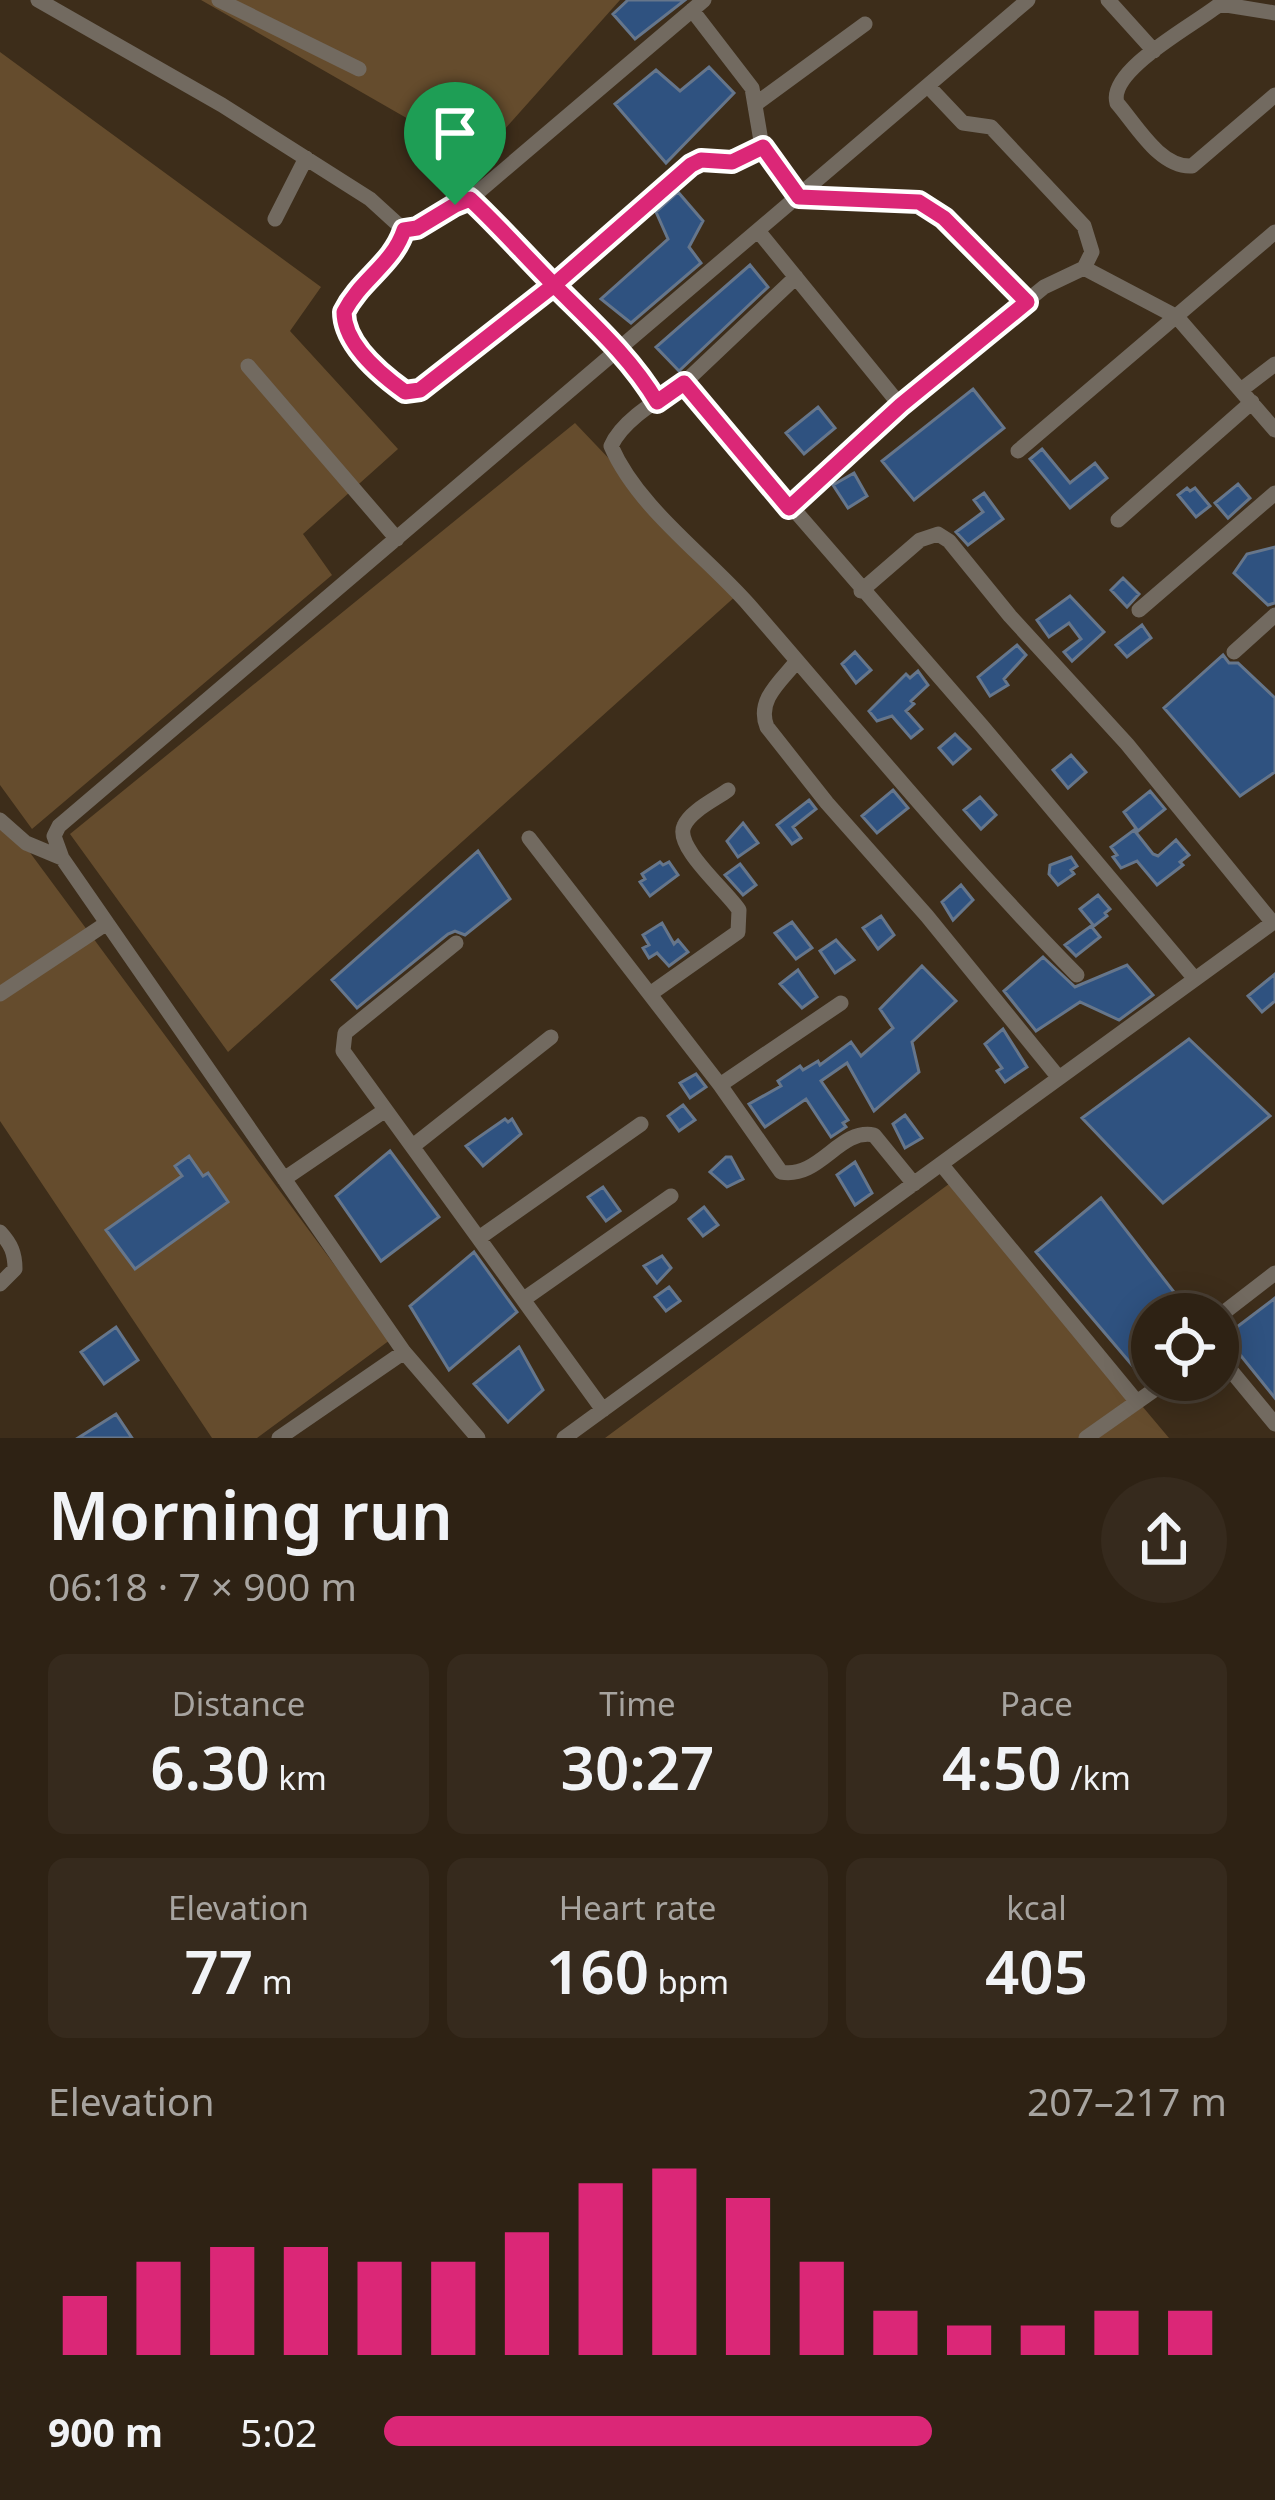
<!DOCTYPE html>
<html lang="en">
<head>
<meta charset="utf-8">
<style>
	:root { --surface:#2e2214; --page:#362a1d; --text:#f1f3f6; --muted:#a7a4a0; --line:#493f34; --accent:#db2777 }
	body { margin:0; font-family:"Noto Sans",sans-serif; background:var(--page); color:var(--text); height:100vh; display:flex; flex-direction:column; font-size:45px; white-space:nowrap }
	* { box-sizing:border-box; margin:0 }
	p { font-size:39px; color:var(--muted) }
	.icon { flex:none; width:66px; height:66px; fill:none; stroke:currentColor; stroke-width:2; stroke-linecap:round; stroke-linejoin:round }
	.map { position:relative; height:1438px; overflow:hidden }
	.sheet { display:flex; flex-direction:column; background:var(--surface); flex:1 }
	.sheet>* { flex:none }
	.buttons { position:absolute; left:1131px; top:1293px; display:grid; gap:24px }
	.buttons a { display:grid; place-items:center; width:108px; height:108px; border-radius:50%; background:var(--surface); box-shadow:0 6px 30px #0003,0 0 0 3px var(--line); font-size:60px }
	.pin { position:absolute; display:grid; place-items:center; width:102px; height:102px; color:#fff; margin:-123px -51px; border-radius:50% 50% 50% 0; rotate:-45deg; box-shadow:0 0 12px #0007 }
	.pin .icon { rotate:45deg }
	.round { display:grid; place-items:center; flex:none; width:126px; height:126px; border-radius:63px; background:var(--page) }
	.headline { display:flex; align-items:center; justify-content:space-between; height:204px; padding:0 48px }
	h1 { font-size:66px; font-weight:600; line-height:90px }
	.metrics { display:grid; grid-template-columns:repeat(3,1fr); gap:18px; height:204px; padding:12px 48px }
	.metrics div { display:grid; align-content:center; border-radius:18px; background:var(--page); text-align:center }
	.metrics b { font-size:60px; font-weight:600 }
	.metrics small { font-size:33px; font-weight:400 }
	.metrics p { font-size:33px }
	.chart { height:336px; padding:24px 48px }
	.chart p { display:flex; justify-content:space-between }
	.chart svg { width:100%; height:216px; margin-top:12px; stroke:var(--accent); stroke-width:6 }
	ul { padding:0 48px; list-style:none; font-size:39px }
	li { display:grid; grid-template-columns:192px 144px 1fr; align-items:center; height:90px }
	li i { height:30px; border-radius:15px; background:var(--accent) }
	.map>svg:first-child { display:block }
	.green { fill:#654c2d }
	.building { fill:#2f5280; stroke:#66768b; stroke-width:3 }
	.lines { fill:none; stroke-linecap:round; stroke-linejoin:round }
	.minor { stroke:#726a60; stroke-width:15 }
	.route-casing { stroke:#fff; stroke-width:24 }
	.route { stroke:#db2777; stroke-width:15 }
</style>
</head>
<body>
<div class="map">
<svg width="1275" height="1438" viewBox="0 0 1275 1438">
	<rect width="100%" height="100%" fill="#3d2d1a"/>
	<path class="green" d="M201,0H620L478,159Z
		M0,52L321,287L290,331L398,449L303,534L332,575L32,829L0,785Z
		M575,423L738,594L228,1052L70,834Z
		M0,812L390,1340L257,1438H212L0,1121Z
		M953,1181L1169,1438H605Z"/>
	<path class="building" d="M628,0H685L635,39L613,14Z
		M709,67L734,93L666,163L615,104L656,70L680,91Z
		M678,192L703,221L689,247L701,263L631,323L601,299L668,239L656,212Z
		M750,265L768,287L679,371L656,347Z
		M973,389L1004,428L914,500L882,461Z
		M818,407L835,428L804,454L786,433Z
		M1042,449L1070,483L1095,463L1107,478L1070,508L1030,459Z
		M854,473L867,496L848,508L833,485Z
		M1238,484L1250,498L1228,518L1215,503Z
		M1187,488L1190,491L1195,488L1210,506L1196,517L1178,495Z
		M984,493L1003,519L968,545L956,532L983,512L974,500Z
		M1275,547V603L1268,605L1234,573L1247,554Z
		M1123,578L1139,594L1127,607L1111,590Z
		M1070,596L1104,632L1072,661L1064,652L1081,639L1069,623L1049,637L1037,620Z
		M1142,625L1151,638L1127,657L1116,645Z
		M1017,645L1026,655L1004,679L1008,685L990,696L978,677Z
		M855,652L871,670L856,683L842,664Z
		M1223,655L1229,663H1238L1275,698V772L1240,796L1164,708Z
		M918,671L928,685L911,701L914,704L906,711L922,729L911,738L892,716L877,721L869,711L906,674L910,678Z
		M955,734L970,749L953,764L939,748Z
		M1071,755L1086,772L1068,788L1053,770Z
		M893,790L908,808L877,833L862,816Z
		M1150,791L1165,809L1138,831L1124,812Z
		M980,797L996,815L981,829L964,810Z
		M809,800L816,809L793,827L801,838L792,844L777,825Z
		M743,823L758,843L738,857L727,841Z
		M1134,830L1153,854L1158,856L1176,840L1189,855L1180,862L1183,865L1157,885L1137,861L1121,868L1113,857L1117,855L1111,847Z
		M478,851L510,899L465,935L455,931L448,934L357,1008L332,980Z
		M1071,857L1077,866L1071,870L1074,874L1058,885L1049,874L1050,865Z
		M660,862L663,865L669,862L678,875L650,896L640,882L645,879L642,874Z
		M740,864L756,885L743,895L725,875Z
		M961,885L973,900L953,920L942,902Z
		M1098,895L1110,909L1105,913L1107,916L1094,926L1080,909Z
		M881,916L894,935L878,949L863,928Z
		M792,922L812,948L796,959L775,933Z
		M662,923L674,944L678,940L688,952L669,966L657,953L649,958L643,948L649,945L643,935Z
		M1091,926L1100,937L1076,956L1065,945Z
		M836,940L854,960L835,973L820,951Z
		M1043,957L1075,987L1127,965L1153,995L1119,1020L1080,1002L1036,1031L1004,991Z
		M922,966L956,1001L912,1042L919,1072L874,1111L847,1063L821,1081L848,1120L843,1123L846,1127L831,1137L806,1099L765,1127L762,1123L749,1104L781,1086L778,1081L800,1066L803,1070L818,1061L820,1065L851,1042L861,1056L893,1028L880,1009Z
		M798,970L817,997L802,1008L780,984Z
		M1275,974V1001L1262,1012L1248,996Z
		M1003,1029L1027,1067L1005,1082L997,1071L1002,1068L985,1044Z
		M1189,1039L1270,1116L1163,1203L1082,1118Z
		M696,1074L706,1087L690,1098L680,1083Z
		M683,1105L695,1120L679,1131L668,1116Z
		M905,1115L922,1138L905,1148L893,1124Z
		M505,1119L508,1122L512,1119L521,1134L483,1166L466,1146Z
		M390,1151L439,1217L381,1261L336,1196Z
		M189,1156L203,1176L208,1173L228,1202L135,1269L106,1230L182,1176L175,1166Z
		M726,1157H731L743,1179L727,1187L710,1172Z
		M855,1162L872,1193L855,1205L837,1175Z
		M603,1187L620,1211L606,1221L588,1197Z
		M1101,1198L1191,1314H1152V1359L1138,1372L1036,1252Z
		M704,1207L718,1225L703,1236L689,1219Z
		M474,1252L517,1312L449,1370L410,1306Z
		M662,1256L671,1268L657,1283L644,1266Z
		M669,1287L680,1301L666,1311L655,1297Z
		M1275,1298V1398L1225,1336Z
		M116,1327L138,1360L104,1384L81,1352Z
		M519,1347L543,1390L508,1422L474,1384Z
		M116,1414L132,1438H78Z"/>
	<g class="lines">
		<path class="minor" d="M38,0L222,105L370,199L404,230
			M219,0L359,69
			M1108,0L1154,51
			M692,10L752,88L762,147L799,197L919,202L943,218L1027,302
			M1275,13L1220,4C1196,24 1107,70 1117,103C1137,126 1160,168 1192,166L1275,95
			M757,103L865,24
			M470,199L704,0
			M275,219L306,158
			M404,230C401,239 399,249 393,256C376,276 330,303 347,334C353,344 365,355 373,363C386,378 399,394 420,390L554,285L691,165L701,160L732,162L762,147
			M404,230L417,228L470,199L619,350L657,402
			M759,232L900,405L1044,287L1084,268L1092,252L1084,226L991,127L963,123L928,86
			M1084,268L1177,317L1275,430
			M248,366L397,539
			M684,383L796,277
			M1241,390L1275,364
			M1018,451L1275,232
			M789,508L900,405
			M1118,520L1252,402
			M861,591L920,540L938,534L949,541L1010,616L1127,744L1273,923
			M1139,610L1275,493
			M1234,652L1275,615
			M797,661C781,681 756,700 767,727L827,803L927,916L1059,1078
			M0,820L26,843L62,858
			M529,838L720,1085L781,1172C820,1179 839,1128 874,1135L914,1184
			M456,943L345,1033L343,1051L603,1410
			M1077,975C961,857 857,729 749,605C705,555 638,508 611,446C623,419 660,399 684,383L982,726L1195,979
			M0,994L107,923
			M650,994L738,932L739,910C727,891 674,847 684,826C690,811 716,799 728,790
			M720,1085L841,1003
			M413,1146L551,1037
			M941,1164L1137,1402
			M284,1179L384,1111
			M0,1232C11,1244 15,1253 15,1269L0,1284
			M479,1238L641,1124
			M524,1299L671,1196
			M1218,1317L1275,1273
			M1218,1355L1275,1424
			M279,1438L404,1352
			M478,1438L404,1352L62,858L54,836L59,826L1028,0
			M564,1438L1275,921
			M1086,1438L1154,1390L1160,1380"/>
	</g>
	<g class="lines">
		<g class="route-casing">
			<path id="route" d="M455,205L470,199C500,227 527,258 556,287C592,323 631,358 657,402L684,383L789,508L901,405L1027,302L944,218L919,202L799,197L763,147L732,162L701,160L691,165L554,285L420,390L405,392C380,374 344,344 344,312C360,280 393,264 404,230L417,228L455,205"/>
		</g>
		<use href="#route" class="route"/>
	</g>
</svg>
<div class="buttons">
<a><svg class="icon" aria-label="locate" viewBox="0 0 24 24"><circle cx="12" cy="12" r="6"/><path d="M12 2v4M12 18v4M2 12h4M18 12h4"/></svg></a>
</div>
<div class="pin" style="left:455px;top:205px;background:#1e9e55"><svg class="icon" aria-label="arrive" viewBox="0 0 24 24"><path d="M6 21V4h12l-3 4 3 4H6"/></svg></div>
</div>
<section class="sheet">
<div class="headline"><div><h1>Morning run</h1><p>06:18 · 7 × 900 m</p></div><a class="round"><svg class="icon" aria-label="share" viewBox="0 0 24 24"><path d="M12 15V3M7 8l5-5 5 5M5 13v7h14v-7"/></svg></a></div>
<div class="metrics">
<div><p>Distance</p><b>6.30<small> km</small></b></div>
<div><p>Time</p><b>30:27</b></div>
<div><p>Pace</p><b>4:50<small> /km</small></b></div>
</div>
<div class="metrics">
<div><p>Elevation</p><b>77<small> m</small></b></div>
<div><p>Heart rate</p><b>160<small> bpm</small></b></div>
<div><p>kcal</p><b>405</b></div>
</div>
<div class="chart"><p><span>Elevation</span>207–217 m</p>
<svg viewBox="0 0 160 44" preserveAspectRatio="none"><path d="M5 44V32M15 44V25M25 44V22M35 44V22M45 44V25M55 44V25M65 44V19M75 44V9M85 44V6M95 44V12M105 44V25M115 44V35M125 44V38M135 44V38M145 44V35M155 44V35"/></svg>
</div>
<ul>
<li><b>900 m</b>5:02<i style="width:65%"></i></li>
</ul>
</section>
</body>
</html>
